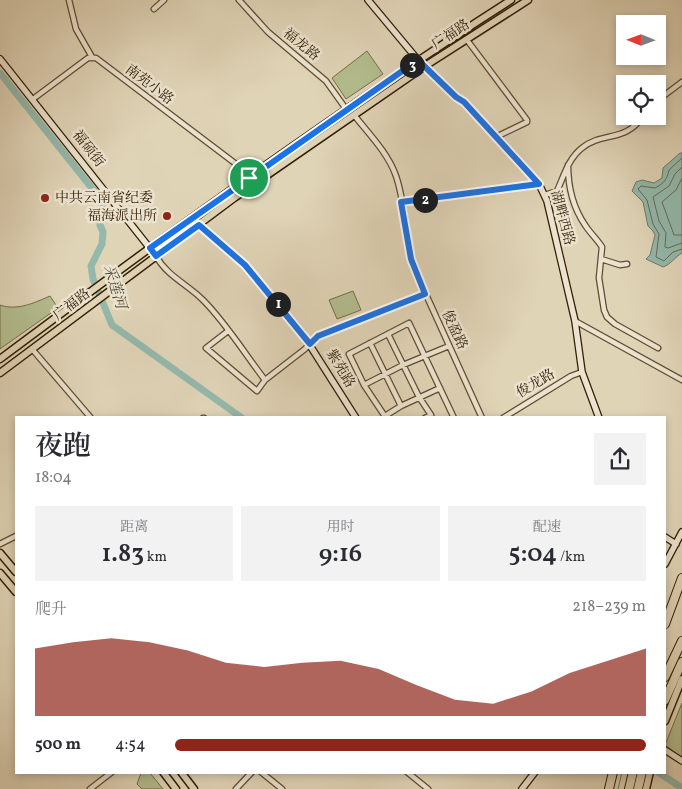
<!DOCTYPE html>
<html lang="zh">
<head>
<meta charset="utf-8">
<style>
	:root { --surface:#fff; --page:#f2f2f3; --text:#2b2b33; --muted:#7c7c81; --accent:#8f2418 }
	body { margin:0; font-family:Vollkorn,"Noto Serif SC",serif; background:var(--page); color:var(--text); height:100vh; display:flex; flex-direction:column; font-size:19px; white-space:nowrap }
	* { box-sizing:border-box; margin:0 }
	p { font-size:16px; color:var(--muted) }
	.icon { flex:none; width:28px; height:28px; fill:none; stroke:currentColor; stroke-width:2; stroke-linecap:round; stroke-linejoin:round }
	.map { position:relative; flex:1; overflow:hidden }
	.side { position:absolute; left:15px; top:416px; width:651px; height:358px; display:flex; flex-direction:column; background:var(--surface); border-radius:0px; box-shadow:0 2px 8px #0003 }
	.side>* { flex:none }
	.needle { width:32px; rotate:271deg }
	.tools { position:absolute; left:616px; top:15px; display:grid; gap:10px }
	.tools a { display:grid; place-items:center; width:50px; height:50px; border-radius:0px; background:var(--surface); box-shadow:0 2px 8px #0003; font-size:25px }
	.pin { position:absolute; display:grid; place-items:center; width:42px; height:42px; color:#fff; margin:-21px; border:2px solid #fff; border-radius:50%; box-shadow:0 1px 5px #0007 }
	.km { position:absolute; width:25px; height:25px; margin:-12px; border-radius:50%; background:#222; color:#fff; font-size:14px; line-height:25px; text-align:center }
	.round { display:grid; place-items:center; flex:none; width:52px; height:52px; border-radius:0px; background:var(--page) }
	.head { display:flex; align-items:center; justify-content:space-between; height:85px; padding:0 20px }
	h1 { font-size:28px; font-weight:600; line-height:38px }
	.metrics { display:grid; grid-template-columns:repeat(3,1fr); gap:8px; height:85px; padding:5px 20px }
	.metrics div { display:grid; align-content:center; border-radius:0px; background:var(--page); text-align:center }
	.metrics b { font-size:25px; font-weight:600 }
	.metrics small { font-size:14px; font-weight:400 }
	.metrics p { font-size:14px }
	.chart { height:140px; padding:10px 20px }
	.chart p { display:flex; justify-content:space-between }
	.chart svg { width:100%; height:90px; margin-top:5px; fill:var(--accent); opacity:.7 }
	ul { padding:0 20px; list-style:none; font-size:16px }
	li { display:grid; grid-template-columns:80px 60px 1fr; align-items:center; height:38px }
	li i { height:12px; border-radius:6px; background:var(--accent) }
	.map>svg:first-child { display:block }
	.green { fill:#b3bc8e; stroke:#726d48 }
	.water { fill:#94b8ab; stroke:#6d7a67 }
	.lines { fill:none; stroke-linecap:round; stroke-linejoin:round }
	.shore { stroke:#636b56; stroke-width:1 }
	.stream { stroke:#6d7a67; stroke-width:1 }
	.river { stroke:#94b8ab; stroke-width:7 }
	.street-casing { stroke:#5e4c2e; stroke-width:7 }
	.secondary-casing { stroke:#321e01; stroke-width:8 }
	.primary-casing { stroke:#321e01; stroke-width:9 }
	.highway-casing { stroke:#321e01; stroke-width:10 }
	.street { stroke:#ebe3d0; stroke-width:4.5 }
	.secondary { stroke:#ebe3d0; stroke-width:5.5 }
	.primary { stroke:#e0d4b7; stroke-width:6 }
	.highway { stroke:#e0d4b7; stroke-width:8 }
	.route-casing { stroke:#fff; stroke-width:10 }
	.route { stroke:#1a73e8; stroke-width:6 }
	.poi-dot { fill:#8f2418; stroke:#ebe3d0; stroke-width:2 }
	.labels { text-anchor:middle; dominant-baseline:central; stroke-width:5; stroke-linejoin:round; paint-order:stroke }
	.street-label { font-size:14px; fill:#321e01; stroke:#ebe3d0 }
	.poi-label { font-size:14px; fill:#321e01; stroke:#ebe3d0; text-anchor:start }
	.water-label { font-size:15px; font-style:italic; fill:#4f4c34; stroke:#ebe3d0 }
</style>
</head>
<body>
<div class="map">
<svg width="682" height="789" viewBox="0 0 682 789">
	<rect width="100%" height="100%" fill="#e0d4b7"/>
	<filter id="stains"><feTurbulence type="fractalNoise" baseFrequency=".004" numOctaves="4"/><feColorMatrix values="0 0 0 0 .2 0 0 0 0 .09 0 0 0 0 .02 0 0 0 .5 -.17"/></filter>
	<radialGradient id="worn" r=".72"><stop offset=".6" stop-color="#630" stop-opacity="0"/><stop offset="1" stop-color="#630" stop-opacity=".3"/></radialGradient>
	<path class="green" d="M367,51L383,74L346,99L332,78Z
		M353,291L361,310L337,319L329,300Z
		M50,296L58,308L0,349V305C17,311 34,303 50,296Z
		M682,703V758L665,745Z
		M141,773H150L163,789H142L137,784Z"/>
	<path class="water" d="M680,153H682V253C675,257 670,265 663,267L646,259L650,255L655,235L653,231L648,226L643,202L632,191L636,182L642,180L654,183L662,178L663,168Z"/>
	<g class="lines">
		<path class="shore" d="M682,158L669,170C667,180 664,183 655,188L641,186L638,189L647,200L653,224L659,234L656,257L664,261L673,252L682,249
			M682,167L675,174L669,186L653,197L659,221L666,233L665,247L668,248L682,243
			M682,178L676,190L662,202L674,235H682"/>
		<path class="stream" d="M605,789L609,772
			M618,789L622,772"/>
		<path class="river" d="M0,73L99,197L102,205L100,225L103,232L102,244L91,266L93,279L112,325L242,418
			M658,772L682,788"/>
		<g class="street-casing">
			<path id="street" d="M69,0L76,29L92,57
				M239,0L268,32L326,81L346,109
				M154,9L164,0
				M467,40L527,120V122L496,137
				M33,99L88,58H96L236,164L249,178
				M658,100L682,82
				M354,115C369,134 388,153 396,176C406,205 405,238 414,268L482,418
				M568,165C568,187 572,206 585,225C590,233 597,239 602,247L599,278L604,310L607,317L615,324L658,348
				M545,195L557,191C564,176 568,159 582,148C603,131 625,143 643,116
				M401,203L539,184
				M156,256C167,276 187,284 203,300C226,323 245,354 265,380L257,391L206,348L228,331
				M601,259L620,265L627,264
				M575,321L682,380
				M388,334L419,397L431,415L425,418
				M370,343L401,406L385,416
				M32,349L91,418
				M265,380L305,349L312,341L318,336L425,294
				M364,385L403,365L449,346
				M401,406L440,388
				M203,418H204
				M386,418L364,385L349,354L409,323L454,418
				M503,418L571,376L582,372
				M0,544L16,536
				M261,772L282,789
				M407,772L428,789
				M90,789L112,772
				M236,789L252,772"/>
		</g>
		<g class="secondary-casing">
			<path id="secondary" d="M368,0L418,60L456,97L464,102L539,184L547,201L575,321L582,372L599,418
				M0,59L156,256
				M199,225L245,265L302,333L356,418
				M665,537L676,544
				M665,564L682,532
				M665,750L682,761
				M522,789L535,772"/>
		</g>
		<g class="primary-casing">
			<path id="primary" d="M0,359C54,319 107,279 161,240C276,157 392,76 511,0
				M0,373L234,198L425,66L528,0
				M0,553L16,572
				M0,573L16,592
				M665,721L682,679
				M163,772L176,789
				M181,772L194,789
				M646,789L650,772"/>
		</g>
		<g class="highway-casing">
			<path id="highway" d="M665,624L682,578
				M665,677L682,641
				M665,700L682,662
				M609,789L613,772
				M629,789L633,772
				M638,789L642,772"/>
		</g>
		<use href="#street" class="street"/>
		<use href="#secondary" class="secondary"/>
		<use href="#primary" class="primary"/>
		<use href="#highway" class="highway"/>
	</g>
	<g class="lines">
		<g class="route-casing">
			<path id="route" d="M418,60L456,97L464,102L539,184L401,202L411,259L425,294L318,336L310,344L245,265L199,225L156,256L150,248L160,241Z"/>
		</g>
		<use href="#route" class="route"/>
	</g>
	<g class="poi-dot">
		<circle cx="45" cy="198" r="5"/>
		<circle cx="167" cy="216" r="5"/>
	</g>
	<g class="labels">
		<g class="street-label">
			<text transform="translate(451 35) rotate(-33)">广福路</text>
			<text transform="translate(301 45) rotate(39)">福龙路</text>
			<text transform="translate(149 85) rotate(37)">南苑小路</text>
			<text transform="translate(88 149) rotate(52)">福硕街</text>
			<text transform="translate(562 218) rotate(75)">湖畔西路</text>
			<text transform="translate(72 305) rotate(-37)">广福路</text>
			<text transform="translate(454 330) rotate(65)">俊盈路</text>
			<text transform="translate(340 369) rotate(59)">紫苑路</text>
			<text transform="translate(536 384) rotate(-31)">俊龙路</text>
		</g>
		<g class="poi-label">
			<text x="55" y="198">中共云南省纪委</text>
			<text x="157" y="216" text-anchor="end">福海派出所</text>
		</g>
		<g class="water-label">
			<text transform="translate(114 287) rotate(73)">采莲河</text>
		</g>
	</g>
	<rect width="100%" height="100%" filter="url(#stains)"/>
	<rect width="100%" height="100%" fill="url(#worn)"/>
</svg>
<div class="tools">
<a><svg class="needle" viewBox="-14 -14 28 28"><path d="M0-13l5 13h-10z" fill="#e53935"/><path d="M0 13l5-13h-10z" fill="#7c7c81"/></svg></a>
<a><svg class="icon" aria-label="locate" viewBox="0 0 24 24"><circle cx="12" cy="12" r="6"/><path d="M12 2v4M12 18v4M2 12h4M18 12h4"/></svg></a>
</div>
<div class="pin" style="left:249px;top:178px;background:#1e9e55"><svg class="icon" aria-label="arrive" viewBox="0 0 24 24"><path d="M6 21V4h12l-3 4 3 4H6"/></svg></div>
<b class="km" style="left:278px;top:304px">1</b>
<b class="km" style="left:425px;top:200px">2</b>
<b class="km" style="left:412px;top:65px">3</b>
<section class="side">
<div class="head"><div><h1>夜跑</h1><p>18:04</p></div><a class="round"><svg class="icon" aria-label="share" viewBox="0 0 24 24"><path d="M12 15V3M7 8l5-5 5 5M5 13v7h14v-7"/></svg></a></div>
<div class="metrics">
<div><p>距离</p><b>1.83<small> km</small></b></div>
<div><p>用时</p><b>9:16</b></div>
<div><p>配速</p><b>5:04<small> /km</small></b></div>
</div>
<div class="chart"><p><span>爬升</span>218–239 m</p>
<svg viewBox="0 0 160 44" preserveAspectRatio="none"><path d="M0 44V11L10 8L20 6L30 8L40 12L50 18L60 20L70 18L80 17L90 21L100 29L110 36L120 38L130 32L140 23L150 17L160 11V44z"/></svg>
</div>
<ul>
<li><b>500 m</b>4:54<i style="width:100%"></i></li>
</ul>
</section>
</div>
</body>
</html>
